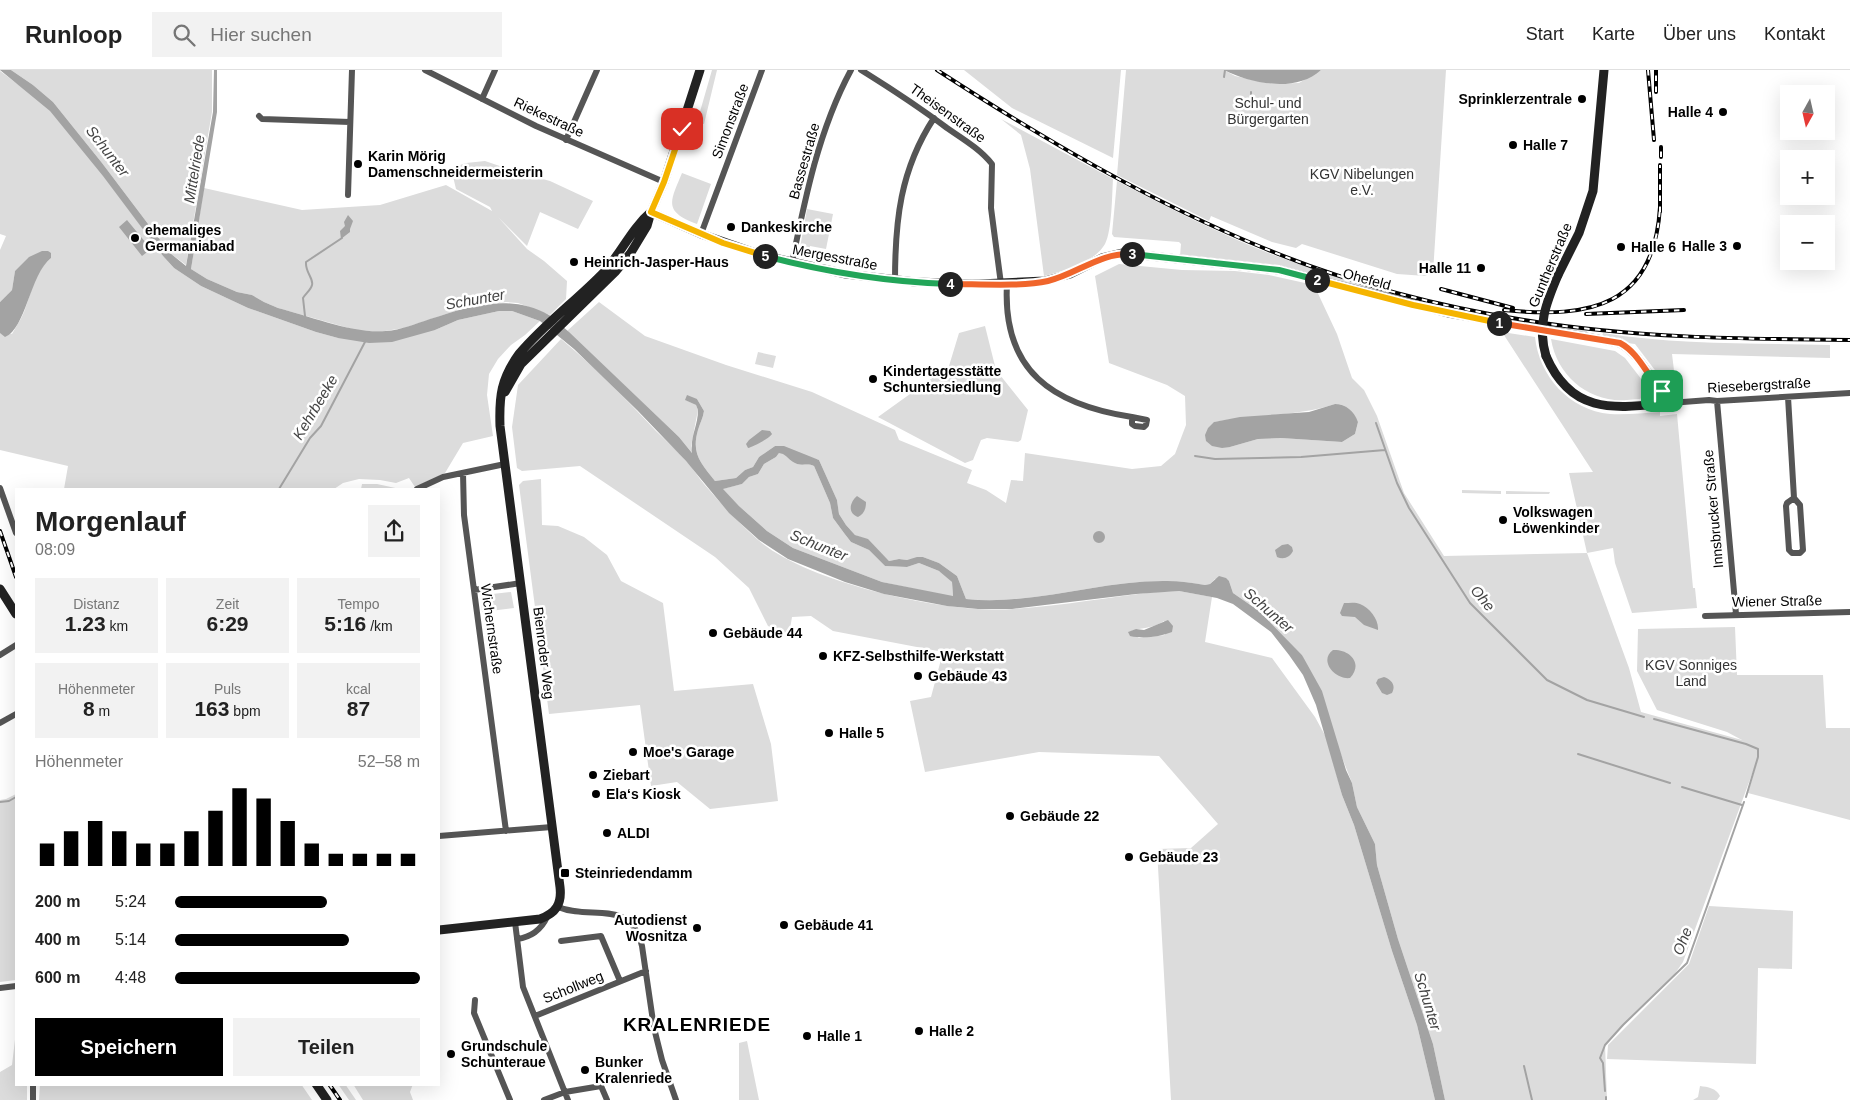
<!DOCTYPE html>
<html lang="de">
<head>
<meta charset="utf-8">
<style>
	:root { --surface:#fff; --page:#f2f2f2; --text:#222; --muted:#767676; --line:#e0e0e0; --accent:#000 }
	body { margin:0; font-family:Helvetica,sans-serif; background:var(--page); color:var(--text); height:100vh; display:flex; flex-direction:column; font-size:19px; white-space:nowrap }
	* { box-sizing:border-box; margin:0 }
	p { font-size:16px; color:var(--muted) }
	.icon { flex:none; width:28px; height:28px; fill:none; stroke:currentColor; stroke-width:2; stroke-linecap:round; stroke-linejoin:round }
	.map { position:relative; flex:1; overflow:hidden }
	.panel { position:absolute; left:15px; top:418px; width:425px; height:598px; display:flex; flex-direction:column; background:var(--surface); border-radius:0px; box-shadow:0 5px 20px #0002 }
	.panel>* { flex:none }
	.needle { width:32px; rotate:188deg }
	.buttons { position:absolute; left:1780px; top:15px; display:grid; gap:10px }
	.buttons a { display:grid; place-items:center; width:55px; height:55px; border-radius:0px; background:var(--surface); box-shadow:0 5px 20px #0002; font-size:25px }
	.pin { position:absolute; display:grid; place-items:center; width:42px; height:42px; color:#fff; margin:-21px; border-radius:10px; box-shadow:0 2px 8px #0006 }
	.km { position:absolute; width:25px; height:25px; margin:-12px; border-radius:50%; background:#222; color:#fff; font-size:14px; line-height:25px; text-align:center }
	.round { display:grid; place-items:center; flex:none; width:52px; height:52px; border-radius:0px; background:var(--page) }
	.overview { display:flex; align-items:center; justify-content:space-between; height:85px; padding:0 20px }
	h1 { font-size:28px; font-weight:800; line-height:38px }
	.stats { display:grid; grid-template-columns:repeat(3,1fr); gap:8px; height:85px; padding:5px 20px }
	.stats div { display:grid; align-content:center; border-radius:0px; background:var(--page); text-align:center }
	.stats b { font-size:21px; font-weight:800 }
	.stats small { font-size:14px; font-weight:400 }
	.stats p { font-size:14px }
	.chart { height:140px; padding:10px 20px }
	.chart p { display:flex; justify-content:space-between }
	.chart svg { width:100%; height:90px; margin-top:5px; stroke:var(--accent); stroke-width:6 }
	.cta { display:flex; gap:10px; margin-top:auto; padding:10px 20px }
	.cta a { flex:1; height:58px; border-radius:0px; background:var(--accent); color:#fff; font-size:20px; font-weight:800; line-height:58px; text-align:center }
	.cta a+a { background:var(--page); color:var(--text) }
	ul { padding:0 20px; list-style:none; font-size:16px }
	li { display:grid; grid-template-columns:80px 60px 1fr; align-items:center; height:38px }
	li i { height:12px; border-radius:6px; background:var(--accent) }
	header { display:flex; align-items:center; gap:30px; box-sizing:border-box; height:70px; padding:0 25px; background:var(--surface); border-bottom:1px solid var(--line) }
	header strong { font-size:24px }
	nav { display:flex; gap:28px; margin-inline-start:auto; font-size:18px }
	.search { width:350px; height:45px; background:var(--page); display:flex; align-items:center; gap:12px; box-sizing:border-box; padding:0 18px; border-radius:0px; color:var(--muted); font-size:19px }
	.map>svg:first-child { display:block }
	.green { fill:#dcdcdc; fill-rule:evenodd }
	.water { fill:#a3a3a3; fill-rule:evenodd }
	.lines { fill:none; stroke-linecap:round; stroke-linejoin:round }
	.stream { stroke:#a3a3a3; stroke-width:2 }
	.street { stroke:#555; stroke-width:6 }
	.secondary { stroke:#222; stroke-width:9 }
	.rail-casing { stroke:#000; stroke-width:4 }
	.rail { stroke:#fff; stroke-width:2; stroke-dasharray:5.5; stroke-linecap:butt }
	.secondary-bridge { stroke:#222; stroke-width:9 }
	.split-1-casing { stroke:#fff; stroke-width:10 }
	.split-2-casing { stroke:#fff; stroke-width:10 }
	.split-3-casing { stroke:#fff; stroke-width:10 }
	.split-4-casing { stroke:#fff; stroke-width:10 }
	.split-5-casing { stroke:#fff; stroke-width:10 }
	.split-6-casing { stroke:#fff; stroke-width:10 }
	.split-1 { stroke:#f0652b; stroke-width:6 }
	.split-2 { stroke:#f5b400; stroke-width:6 }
	.split-3 { stroke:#22a559; stroke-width:6 }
	.split-4 { stroke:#f0652b; stroke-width:6 }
	.split-5 { stroke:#22a559; stroke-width:6 }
	.split-6 { stroke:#f5b400; stroke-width:6 }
	.poi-dot { fill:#000; stroke:#fff; stroke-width:2 }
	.labels { text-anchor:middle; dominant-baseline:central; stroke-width:5; stroke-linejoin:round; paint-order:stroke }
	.poi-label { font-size:14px; font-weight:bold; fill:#000; stroke:#fff; text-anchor:start }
	.park-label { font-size:14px; fill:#333; stroke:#fff }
	.street-label { font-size:14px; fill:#000; stroke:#fff }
	.water-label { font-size:15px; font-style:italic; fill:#444; stroke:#fff }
	.district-label { font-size:19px; font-weight:bold; letter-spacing:1px; fill:#000; stroke:#fff }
</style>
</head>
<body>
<header>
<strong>Runloop</strong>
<div class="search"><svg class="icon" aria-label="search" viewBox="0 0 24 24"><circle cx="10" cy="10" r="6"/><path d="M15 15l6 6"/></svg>Hier suchen</div>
<nav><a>Start</a><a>Karte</a><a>Über uns</a><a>Kontakt</a></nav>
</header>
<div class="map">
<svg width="1850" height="1030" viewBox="0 0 1850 1030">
	<rect width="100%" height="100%" fill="#fff"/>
	<path class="green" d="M11,0H212V42L186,195L170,183L102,93L53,32L33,15Z
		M712,0H717L704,54L697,52Z
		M964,0H1121L1113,88L1012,38Z
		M1126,0H1224L1235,6L1271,14L1299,13L1321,0H1446L1433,203H1428L1426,206L1397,204L1302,174L1296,178L1272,172L1211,146L1209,151L1117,105Z
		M0,1C17,14 36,26 51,41C92,86 127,137 163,186L174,198L201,216L248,238L316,262L338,268L435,260L458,250L499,241H512L540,251L525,265L511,275L498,289L489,304L487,325L493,366L463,373L445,403L415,417L409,408L396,413L380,410L359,409L343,413L334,419H64L68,396L0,380V252L1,259L12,264C16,257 21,249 24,242C31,224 35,200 51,188L15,201L12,220L0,232V180L6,166L0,164Z
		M1001,49L1113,109C1112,125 1112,161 1105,174C1094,193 1064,201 1044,206L1030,99L1021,65Z
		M485,91L517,102L550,111L593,131L578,159L540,142L527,176L498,147L527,179L544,191L567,211L566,229L550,245L518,233L506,232L458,240L404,258L385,261H359L278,238L264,232L252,225L237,222L207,209L191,199L204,118L302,140L380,135L446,115L492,141L490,137L456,119L451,98L466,93Z
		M682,103L711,114L697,154C663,141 670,132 682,103Z
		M1117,111C1167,137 1218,163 1271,184C1373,222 1479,246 1587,261L1586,264L1441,238L1359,218L1180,186L1181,174L1179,172L1114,167L1112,164Z
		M807,139L833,144L826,179L810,176L807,189L801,188L799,183Z
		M1119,194L1182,200L1235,201L1269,205L1314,215L1337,264L1352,308L1364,320L1377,346L1404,423L1444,486L1587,483L1569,403L1593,402L1502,262L1535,267C1539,306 1569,340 1610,344C1626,345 1643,343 1660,342V346L1677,344L1693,518H1695L1697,538L1632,543L1615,493L1613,478L1587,483L1629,598L1641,642L1742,670L1727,662L1657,640L1637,601L1638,559L1735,557L1737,605H1823L1826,658H1850V750L1748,723L1759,685L1683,892L1674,905L1605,974L1607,1030H1445L1433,974L1398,869L1377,795L1375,774L1357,737L1352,713L1302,585L1259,541L1233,523L1229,511L1215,509L1210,514L1205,515C1192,513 1180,511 1167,511C1100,510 1033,536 966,529L957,506L939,493L923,487L907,490L899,489L889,491L868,470L855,465L846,455L839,444L837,430L819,390L775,376L759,387L753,397L745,400L736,408L715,411C701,393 691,384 698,360C700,353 703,348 704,341L697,329L686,330L696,335L698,340L691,376L693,384L679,367L567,261L599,232L645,266L726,295L812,322L895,360L899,370L972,400L967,413L986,420L1006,433L1011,410L1023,411L1025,383L1132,399L1161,396L1175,384L1186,355L1185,326L1167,315L1109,293L1095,206ZM1335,334C1347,334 1352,341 1358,352L1355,364L1342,372L1281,368L1258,369L1230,377L1214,352C1254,344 1296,347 1335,334Z
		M985,256L996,300L1028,340L1021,370L1018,372L987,368L981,370L973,390L965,393L878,347L949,296L959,263Z
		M1603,263C1677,275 1754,273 1830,275V288L1672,284L1677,325L1664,312L1635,274C1624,273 1614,268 1602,266Z
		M561,269C595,297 626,329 656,361C666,371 677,380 686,391C693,398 698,407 704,414C721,434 738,452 757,469C807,513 947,544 1013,539C1061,536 1108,527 1156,522L1179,521L1212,527L1205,572L1272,588L1315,647L1327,669L1342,725L1354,755L1392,881L1417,955L1435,1030H1171L1157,779L1191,778L1218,754L1159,686L1039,682L925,702L910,631L931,627L943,582L833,561L811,546L792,547L789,565L768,556L749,518L715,487L580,396L522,401L517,398L512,357L518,315ZM1164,551L1165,565L1139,568L1129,562C1140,557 1153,559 1164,551Z
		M1551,269L1615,281L1625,288L1649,319V324C1644,330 1635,329 1627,330C1589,333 1557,306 1551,269Z
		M758,282L776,286L773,298L755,294Z
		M779,383H783C788,387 791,392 797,394C803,396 808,393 814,396L830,433L833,448L844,463L851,472L869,480L885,496L907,497L919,493L939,501L946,505L952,512L953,527L882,512L793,478L767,461L739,436L722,419L742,414L749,407L758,404L764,394L776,387Z
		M541,409L542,455L558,456L584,467L607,485L621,511L663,533L674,621L753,614L771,674L778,731L710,739L677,712L651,716L640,635L549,644L519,415L523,411Z
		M362,414H377L400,419H361Z
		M1462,420L1501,421V424L1462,423Z
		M1506,421L1550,422L1549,424H1506Z
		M511,522L514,538L482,542L481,530L484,525Z
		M16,724V910L0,912V730L6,729Z
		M1709,836L1793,841L1792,899L1758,898L1756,994L1607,989L1608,975L1689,894Z
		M16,961V1014H27V1030H0V1002L12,995Z
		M747,971L759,1030H739V973Z
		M40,1014H301L312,1030H39Z
		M338,1014H345L356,1030H349Z
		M353,1014H413L410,1022L413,1030H363Z
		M1700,1016C1708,1017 1716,1018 1720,1026L1717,1030H1693L1698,1027Z"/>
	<path class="water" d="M0,0H11L33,15L53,32L102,93L170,183L186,196L213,42L214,0H217V42L191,199L207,209L237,222L252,225L264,232L278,238C310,246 353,264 386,261C401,260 415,254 430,249C470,236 509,223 549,245C556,249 562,256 569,262L679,367L692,383C690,366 698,356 698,340L696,335L685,330L687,325L697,329L704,341C703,348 700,353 698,360C691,384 701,393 715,411L736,408L745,400L753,397L759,387L775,376H784L819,390L837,430L839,444L846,455L855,465L868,469L889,491L899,489L907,490L917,487H923L939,493L957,506L966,529C1033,536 1100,510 1167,511C1180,511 1193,513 1205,515L1210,514L1219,506L1226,508L1229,511L1233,523L1259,541L1302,585L1322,621L1346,700L1352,713L1357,737L1375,774L1377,795L1398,869L1433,974L1445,1030H1435L1417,955L1392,881L1354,755L1342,725L1316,635L1303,605L1289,585L1271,562L1233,534L1217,528L1179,521L1136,524L1012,539H978L947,536L884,524L845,512L788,489L759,470L729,443L686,391L637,340L574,279L540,251L512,241H499L458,250L435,260L392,272L369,273L338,268L316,262L248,238L201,216L174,198L163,186L103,106L50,41ZM779,383L783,384C788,387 791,392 797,394C803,396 808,393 814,396L830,433L833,448L844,463L851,472L869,480L885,496L907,497L919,493L939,501L952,512L953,526L882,512L793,478L767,461L739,436L723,419L742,414L749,407L758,404L764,394L776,387Z
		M1224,0H1321C1296,23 1252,14 1224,0Z
		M348,145L353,151L350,159V162L341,169L340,161L345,156L344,152Z
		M127,150L151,179L142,186L119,157Z
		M42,181H48L51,183V188C30,204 26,259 5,267L0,263V232L12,220L15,201L29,187Z
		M1335,334C1346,334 1354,341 1358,352L1355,364L1342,372L1281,368L1258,369L1230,377L1222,378L1212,376L1206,371L1205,365L1208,358L1214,352L1240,347L1309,342Z
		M762,360L770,361L772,364C770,368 753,377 748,378L746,374L749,370Z
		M857,426L866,432C866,439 864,444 858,447C847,443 850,432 857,426Z
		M1093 467a6 6 0 1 1 12 0a6 6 0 1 1-12 0Z
		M1288,474L1292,477L1293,481C1290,487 1284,490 1277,487L1275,480L1282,475Z
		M1344,533C1349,533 1356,532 1360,534C1370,538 1379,550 1378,560L1364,555L1355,547L1342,546L1340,543Z
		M1168,550L1173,556L1172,562C1159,567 1144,569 1130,566L1128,562L1136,559L1144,560Z
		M1333,580C1349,579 1364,593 1350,608C1336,610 1318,591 1333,580Z
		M1384,607C1392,610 1396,615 1392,623L1387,625L1382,623L1376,613L1378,609Z"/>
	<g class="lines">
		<path class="stream" d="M1224,7L1225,0
			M1251,22V34
			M305,246L303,228C305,224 311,220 312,215C314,209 305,202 306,192L342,168
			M1376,353L1397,413L1409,438L1470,533L1547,610L1587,630L1644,647
			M1195,386L1215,389L1301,387L1385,380
			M279,419L310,368L321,356L366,270
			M1654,649L1746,674L1758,679V687L1746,727
			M1578,684L1670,713
			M1682,717L1742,735
			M0,732L9,731L16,727
			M1524,996L1532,1030
			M1605,1021L1603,993L1600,988L1605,975L1623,955L1687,893L1744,732
			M1606,1027V1030"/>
		<path class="street" d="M425,0L536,56L664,112
			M861,0C890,18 919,37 947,58C963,69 980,79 992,94L991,138L1001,214
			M482,29L495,0
			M259,46L262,49L350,52
			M566,70L597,0
			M348,125L352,0
			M701,164L762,0
			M792,193C805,128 819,59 851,0
			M895,211C895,151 900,100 934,48
			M1007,214C1002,301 1053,335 1132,347V354L1135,356L1144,357L1146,355L1147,350L1132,347
			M1788,327L1794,428L1787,433L1786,436L1789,480L1792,483H1800L1803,480L1800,435L1794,428
			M1717,331L1736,544
			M1670,333L1709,330L1717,331L1850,323
			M463,403L464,445L506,761
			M0,418L16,463
			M417,419L443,407L505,394
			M474,520L521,513
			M1705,546L1850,542
			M0,585L16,575
			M0,653L16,644
			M439,766L552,757
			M558,837C591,851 630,827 642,876L654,958L662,990L676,1030
			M515,852L523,917L568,1030
			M517,869C532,867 541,860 547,847
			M561,871L601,866L620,911
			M0,918L16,916
			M475,930L474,943L510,1030
			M535,946L646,901
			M33,1030V1014
			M544,1030L565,1022L601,1016L607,1030"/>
		<path class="secondary" d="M651,142L701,164L761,185L846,204L915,212L979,214L1045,211L1070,204L1102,188L1123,183L1279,200L1448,243L1620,273C1636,282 1646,300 1656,315C1661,321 1669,326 1670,333C1616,338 1572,346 1546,286
			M1558,205L1579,163L1593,121L1604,0
			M505,322L521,294L615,202L630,184L647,156L651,142L664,112L700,0
			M1648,335L1654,329L1657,317
			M0,519L16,544
			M439,860L540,849C556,843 562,834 560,817L500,356C499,326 501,309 519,284C544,254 577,230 604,202C621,183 632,158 651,142
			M316,1014L327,1030"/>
		<g class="rail-casing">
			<path id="rail" d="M937,0C1042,68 1150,132 1266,179C1348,213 1437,236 1524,250C1632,268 1741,269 1850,270
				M1648,0L1654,70
				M1656,22V0
				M1661,87V77
				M1660,142V95
				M1441,219L1513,238
				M1504,240C1591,249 1654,236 1660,137
				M1586,244L1684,240
				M0,461L16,507
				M329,1014L340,1030"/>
		</g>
		<use href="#rail" class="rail"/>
		<path class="secondary-bridge" d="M1546,286C1537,256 1546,233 1558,205"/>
	</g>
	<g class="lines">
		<g class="split-1-casing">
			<path id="split-1" d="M1499,253L1620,273C1639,283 1647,306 1662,321"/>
		</g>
		<g class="split-2-casing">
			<path id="split-2" d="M1317,210L1413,235L1499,253"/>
		</g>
		<g class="split-3-casing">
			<path id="split-3" d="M1132,184L1279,200L1317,210"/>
		</g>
		<g class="split-4-casing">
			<path id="split-4" d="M950,214C978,214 1021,217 1048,211C1077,204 1101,182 1132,184"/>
		</g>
		<g class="split-5-casing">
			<path id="split-5" d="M765,186C826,202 887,212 950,214"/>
		</g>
		<g class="split-6-casing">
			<path id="split-6" d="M682,59L664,112L651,142L723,173L765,186"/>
		</g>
		<use href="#split-1" class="split-1"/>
		<use href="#split-2" class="split-2"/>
		<use href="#split-3" class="split-3"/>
		<use href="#split-4" class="split-4"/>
		<use href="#split-5" class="split-5"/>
		<use href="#split-6" class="split-6"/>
	</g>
	<g class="poi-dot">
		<circle cx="1582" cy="29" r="5"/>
		<circle cx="1723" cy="42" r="5"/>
		<circle cx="1513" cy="75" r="5"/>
		<circle cx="358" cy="94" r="5"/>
		<circle cx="731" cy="157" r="5"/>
		<circle cx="135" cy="168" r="5"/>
		<circle cx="1737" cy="176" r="5"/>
		<circle cx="1621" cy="177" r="5"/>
		<circle cx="574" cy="192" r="5"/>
		<circle cx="1481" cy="198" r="5"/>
		<circle cx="873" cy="309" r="5"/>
		<circle cx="1503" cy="450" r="5"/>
		<circle cx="713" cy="563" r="5"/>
		<circle cx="823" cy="586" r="5"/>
		<circle cx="918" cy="606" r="5"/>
		<circle cx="829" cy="663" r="5"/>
		<circle cx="633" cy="682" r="5"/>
		<circle cx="593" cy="705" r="5"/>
		<circle cx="596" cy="724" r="5"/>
		<circle cx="1010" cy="746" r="5"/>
		<circle cx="607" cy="763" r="5"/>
		<circle cx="1129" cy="787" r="5"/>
		<rect x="560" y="798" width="10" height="10" rx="2.5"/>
		<circle cx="784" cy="855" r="5"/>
		<circle cx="697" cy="858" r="5"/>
		<circle cx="919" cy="961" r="5"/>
		<circle cx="807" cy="966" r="5"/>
		<circle cx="451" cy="984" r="5"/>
		<circle cx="585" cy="1000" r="5"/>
	</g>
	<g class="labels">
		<g class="poi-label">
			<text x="1572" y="29" text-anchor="end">Sprinklerzentrale</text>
			<text x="1713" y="42" text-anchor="end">Halle 4</text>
			<text x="1523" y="75">Halle 7</text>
			<text x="368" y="86">Karin Mörig<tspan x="368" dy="16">Damenschneidermeisterin</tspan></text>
			<text x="741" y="157">Dankeskirche</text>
			<text x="145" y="160">ehemaliges<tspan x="145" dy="16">Germaniabad</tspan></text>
			<text x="1727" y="176" text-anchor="end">Halle 3</text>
			<text x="1631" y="177">Halle 6</text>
			<text x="584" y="192">Heinrich-Jasper-Haus</text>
			<text x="1471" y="198" text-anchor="end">Halle 11</text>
			<text x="883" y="301">Kindertagesstätte<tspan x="883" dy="16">Schuntersiedlung</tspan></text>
			<text x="1513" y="442">Volkswagen<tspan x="1513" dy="16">Löwenkinder</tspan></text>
			<text x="723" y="563">Gebäude 44</text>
			<text x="833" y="586">KFZ-Selbsthilfe-Werkstatt</text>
			<text x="928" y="606">Gebäude 43</text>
			<text x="839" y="663">Halle 5</text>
			<text x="643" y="682">Moe's Garage</text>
			<text x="603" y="705">Ziebart</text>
			<text x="606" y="724">Ela‘s Kiosk</text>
			<text x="1020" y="746">Gebäude 22</text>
			<text x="617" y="763">ALDI</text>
			<text x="1139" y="787">Gebäude 23</text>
			<text x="575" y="803">Steinriedendamm</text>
			<text x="687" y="850" text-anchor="end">Autodienst<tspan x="687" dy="16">Wosnitza</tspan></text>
			<text x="794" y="855">Gebäude 41</text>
			<text x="929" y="961">Halle 2</text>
			<text x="817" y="966">Halle 1</text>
			<text x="461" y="976">Grundschule<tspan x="461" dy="16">Schunteraue</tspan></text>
			<text x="595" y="992">Bunker<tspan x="595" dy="16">Kralenriede</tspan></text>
		</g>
		<g class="park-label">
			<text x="1268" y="33">Schul- und<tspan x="1268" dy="16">Bürgergarten</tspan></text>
			<text x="1362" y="104">KGV Nibelungen<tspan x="1362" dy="16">e.V.</tspan></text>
			<text x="1691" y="595">KGV Sonniges<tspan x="1691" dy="16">Land</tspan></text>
		</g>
		<g class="street-label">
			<text transform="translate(948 43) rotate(36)">Theisenstraße</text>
			<text transform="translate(549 47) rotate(25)">Riekestraße</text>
			<text transform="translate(730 51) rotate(-69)">Simonstraße</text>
			<text transform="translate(804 91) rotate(-74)">Bassestraße</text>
			<text transform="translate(835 187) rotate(11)">Mergesstraße</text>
			<text transform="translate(1550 195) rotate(-67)">Guntherstraße</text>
			<text transform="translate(1367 209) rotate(15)">Ohefeld</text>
			<text transform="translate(1759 315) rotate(-3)">Riesebergstraße</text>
			<text transform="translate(1713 439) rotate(-95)">Innsbrucker Straße</text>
			<text transform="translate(1777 531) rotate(-1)">Wiener Straße</text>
			<text transform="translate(492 559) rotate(82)">Wichernstraße</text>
			<text transform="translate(544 583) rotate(83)">Bienroder Weg</text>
			<text transform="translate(573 917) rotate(-22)">Schollweg</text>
		</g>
		<g class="water-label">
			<text transform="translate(108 81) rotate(52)">Schunter</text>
			<text transform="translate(194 99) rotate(-81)">Mittelriede</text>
			<text transform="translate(475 229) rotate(-10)">Schunter</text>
			<text transform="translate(315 337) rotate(-59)">Kehrbeeke</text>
			<text transform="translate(819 475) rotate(22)">Schunter</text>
			<text transform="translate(1483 528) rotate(50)">Ohe</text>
			<text transform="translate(1269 540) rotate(41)">Schunter</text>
			<text transform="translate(1682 871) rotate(-69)">Ohe</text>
			<text transform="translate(1428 931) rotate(73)">Schunter</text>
		</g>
		<g class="district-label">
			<text x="697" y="954">KRALENRIEDE</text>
		</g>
	</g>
</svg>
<div class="buttons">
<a><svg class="needle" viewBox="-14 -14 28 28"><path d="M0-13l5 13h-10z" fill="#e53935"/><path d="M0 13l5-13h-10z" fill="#767676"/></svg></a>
<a>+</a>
<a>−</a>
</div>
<div class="pin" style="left:1662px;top:321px;background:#1e9e55"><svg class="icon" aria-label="arrive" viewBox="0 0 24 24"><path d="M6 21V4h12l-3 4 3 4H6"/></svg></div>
<div class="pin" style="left:682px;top:59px;background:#d93025"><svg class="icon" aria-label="check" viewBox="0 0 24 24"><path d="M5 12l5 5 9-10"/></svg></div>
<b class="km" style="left:1499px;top:253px">1</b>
<b class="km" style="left:1317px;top:210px">2</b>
<b class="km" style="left:1132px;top:184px">3</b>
<b class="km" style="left:950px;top:214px">4</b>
<b class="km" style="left:765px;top:186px">5</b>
<section class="panel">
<div class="overview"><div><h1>Morgenlauf</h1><p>08:09</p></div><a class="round"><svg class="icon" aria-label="share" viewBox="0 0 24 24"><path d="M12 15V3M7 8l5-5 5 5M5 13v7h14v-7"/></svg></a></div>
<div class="stats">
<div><p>Distanz</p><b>1.23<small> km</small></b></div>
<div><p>Zeit</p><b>6:29</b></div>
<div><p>Tempo</p><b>5:16<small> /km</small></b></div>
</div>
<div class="stats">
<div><p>Höhenmeter</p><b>8<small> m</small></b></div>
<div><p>Puls</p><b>163<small> bpm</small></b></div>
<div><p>kcal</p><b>87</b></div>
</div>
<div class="chart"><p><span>Höhenmeter</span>52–58 m</p>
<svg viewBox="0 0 160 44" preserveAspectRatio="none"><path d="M5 44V33M15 44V27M25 44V22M35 44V27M45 44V33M55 44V33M65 44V27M75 44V17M85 44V6M95 44V11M105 44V22M115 44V33M125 44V38M135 44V38M145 44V38M155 44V38"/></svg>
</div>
<ul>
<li><b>200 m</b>5:24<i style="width:62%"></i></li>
<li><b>400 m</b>5:14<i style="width:71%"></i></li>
<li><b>600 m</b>4:48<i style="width:100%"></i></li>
</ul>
<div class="cta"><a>Speichern</a><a>Teilen</a></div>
</section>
</div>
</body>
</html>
